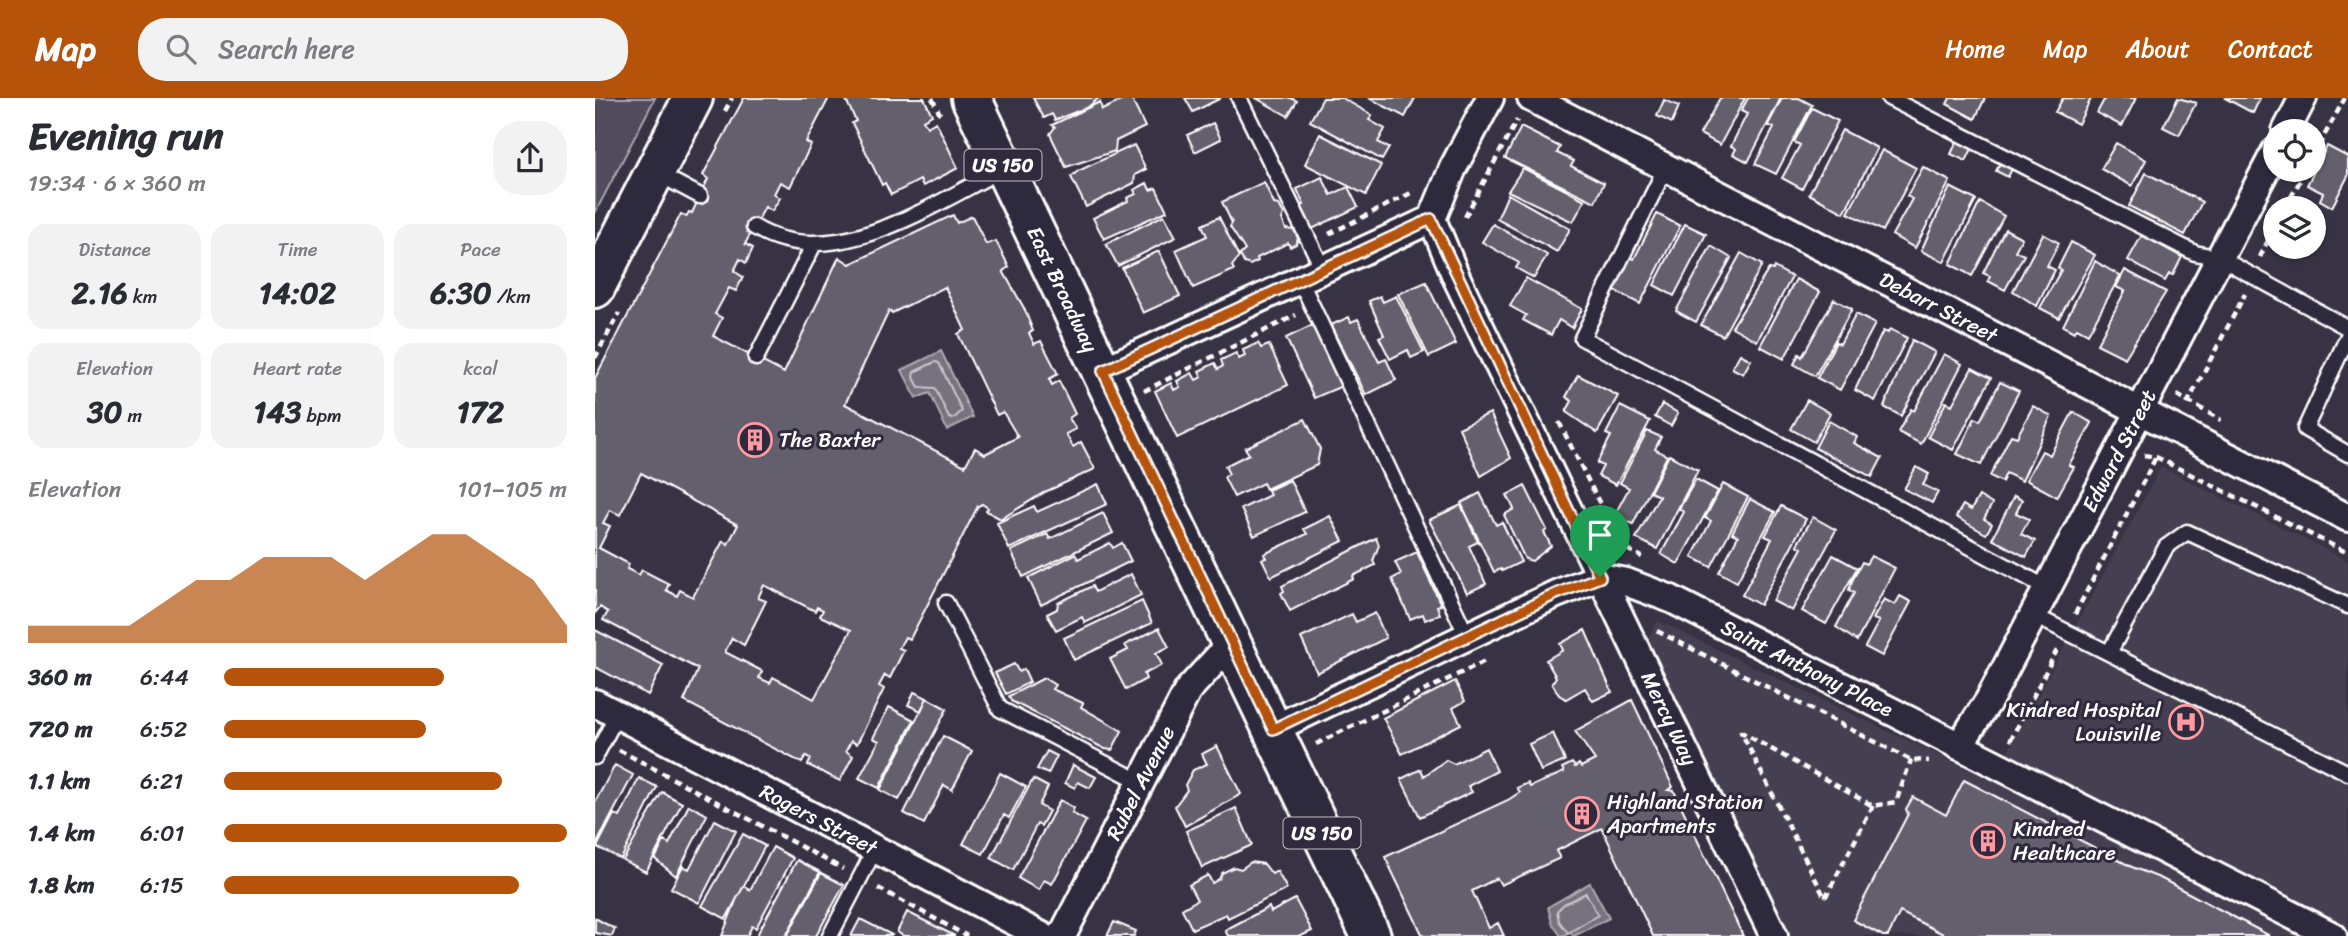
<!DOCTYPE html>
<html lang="en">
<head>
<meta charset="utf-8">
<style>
	:root { --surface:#fff; --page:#f2f2f3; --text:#2b2b33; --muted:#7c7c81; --accent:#b45309 }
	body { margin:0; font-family:Sriracha,sans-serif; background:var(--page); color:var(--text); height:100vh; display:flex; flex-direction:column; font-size:26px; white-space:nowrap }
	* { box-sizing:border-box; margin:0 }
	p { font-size:23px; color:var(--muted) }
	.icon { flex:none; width:38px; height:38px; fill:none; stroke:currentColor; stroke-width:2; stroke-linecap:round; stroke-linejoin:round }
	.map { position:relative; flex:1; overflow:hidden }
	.side { display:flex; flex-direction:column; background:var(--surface); width:595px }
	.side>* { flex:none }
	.controls { position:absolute; left:1668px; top:21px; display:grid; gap:14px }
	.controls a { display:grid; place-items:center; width:63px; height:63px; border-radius:50%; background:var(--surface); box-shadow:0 2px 5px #0004; font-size:35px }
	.pin { position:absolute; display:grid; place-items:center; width:60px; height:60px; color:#fff; margin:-72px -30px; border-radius:50% 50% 50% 0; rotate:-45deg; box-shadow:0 0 7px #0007 }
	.pin .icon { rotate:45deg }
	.round { display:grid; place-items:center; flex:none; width:74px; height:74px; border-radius:28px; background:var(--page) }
	.headline { display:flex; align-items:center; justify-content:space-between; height:119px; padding:0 28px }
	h1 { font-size:38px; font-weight:700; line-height:52px }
	.metrics { display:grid; grid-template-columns:repeat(3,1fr); gap:10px; height:119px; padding:7px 28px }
	.metrics div { display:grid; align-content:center; border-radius:18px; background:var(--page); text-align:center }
	.metrics b { font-size:30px; font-weight:700 }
	.metrics small { font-size:19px; font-weight:400 }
	.metrics p { font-size:19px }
	.chart { height:196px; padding:14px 28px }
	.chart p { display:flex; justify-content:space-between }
	.chart svg { width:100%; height:126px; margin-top:7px; fill:var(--accent); opacity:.7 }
	ul { padding:0 28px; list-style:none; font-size:23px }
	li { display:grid; grid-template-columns:112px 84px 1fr; align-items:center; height:52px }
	li i { height:18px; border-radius:9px; background:var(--accent) }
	header { display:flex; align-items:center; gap:42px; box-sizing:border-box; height:98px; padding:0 35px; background:var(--accent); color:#fff }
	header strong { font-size:33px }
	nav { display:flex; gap:38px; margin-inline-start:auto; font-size:24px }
	.search { width:490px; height:63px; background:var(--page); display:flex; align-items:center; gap:18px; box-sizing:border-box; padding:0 24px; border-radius:28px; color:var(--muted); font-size:26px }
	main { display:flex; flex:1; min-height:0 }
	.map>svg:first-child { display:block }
	.built { fill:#444051 }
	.green { fill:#514c5c; stroke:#a8a6ae; stroke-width:2 }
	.water { fill:#76737f; stroke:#adabb2; stroke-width:2 }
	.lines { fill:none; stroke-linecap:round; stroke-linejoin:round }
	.shore { stroke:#c8c7cc; stroke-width:2 }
	.building { fill:#635f6d; stroke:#fff; stroke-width:2; fill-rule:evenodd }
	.lane-casing { stroke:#fff; stroke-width:19 }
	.street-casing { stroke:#fff; stroke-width:32 }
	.primary-casing { stroke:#fff; stroke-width:44 }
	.path { stroke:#fff; stroke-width:4.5; stroke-dasharray:7 5; stroke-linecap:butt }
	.lane { stroke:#2f2a3d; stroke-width:14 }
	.street { stroke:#2f2a3d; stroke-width:26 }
	.primary { stroke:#2f2a3d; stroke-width:38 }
	.route-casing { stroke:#fff; stroke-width:14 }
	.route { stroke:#b45309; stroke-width:9 }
	.labels { text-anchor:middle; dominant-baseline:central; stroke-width:6; stroke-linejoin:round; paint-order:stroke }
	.shield { fill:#2f2a3d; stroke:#c1bfc5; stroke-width:2 }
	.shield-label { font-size:19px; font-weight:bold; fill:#fff }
	.street-label { font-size:21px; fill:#fff; stroke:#2f2a3d }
	.poi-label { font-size:21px; fill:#fff; stroke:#2f2a3d; text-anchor:start }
</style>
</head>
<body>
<header>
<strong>Map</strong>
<div class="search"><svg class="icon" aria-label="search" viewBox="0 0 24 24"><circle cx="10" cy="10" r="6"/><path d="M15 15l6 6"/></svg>Search here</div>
<nav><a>Home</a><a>Map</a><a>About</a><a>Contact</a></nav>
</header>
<main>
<section class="side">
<div class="headline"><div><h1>Evening run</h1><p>19:34 · 6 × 360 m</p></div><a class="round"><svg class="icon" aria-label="share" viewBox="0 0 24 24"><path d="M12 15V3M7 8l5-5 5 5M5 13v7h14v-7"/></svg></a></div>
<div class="metrics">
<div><p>Distance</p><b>2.16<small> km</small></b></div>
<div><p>Time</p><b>14:02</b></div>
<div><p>Pace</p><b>6:30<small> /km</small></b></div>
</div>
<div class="metrics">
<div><p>Elevation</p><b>30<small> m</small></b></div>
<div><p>Heart rate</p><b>143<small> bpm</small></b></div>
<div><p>kcal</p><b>172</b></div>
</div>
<div class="chart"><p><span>Elevation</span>101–105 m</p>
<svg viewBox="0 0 160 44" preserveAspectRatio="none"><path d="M0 44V38L10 38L20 38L30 38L40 30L50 22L60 22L70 14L80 14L90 14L100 22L110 14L120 6L130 6L140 14L150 22L160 38V44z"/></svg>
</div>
<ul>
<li><b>360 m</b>6:44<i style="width:64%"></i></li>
<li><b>720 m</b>6:52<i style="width:59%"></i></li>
<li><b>1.1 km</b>6:21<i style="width:81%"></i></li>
<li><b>1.4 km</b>6:01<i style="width:100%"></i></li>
<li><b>1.8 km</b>6:15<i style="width:86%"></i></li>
</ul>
</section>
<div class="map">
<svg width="1753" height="838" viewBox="0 0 1753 838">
	<rect width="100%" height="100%" fill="#373345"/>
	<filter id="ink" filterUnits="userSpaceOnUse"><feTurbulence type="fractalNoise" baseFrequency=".0143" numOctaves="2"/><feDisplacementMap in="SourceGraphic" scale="14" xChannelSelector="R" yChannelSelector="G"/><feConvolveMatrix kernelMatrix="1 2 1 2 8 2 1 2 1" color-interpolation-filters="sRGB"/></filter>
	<g filter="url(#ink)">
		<path class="built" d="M1566,369L1753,463V838H1195L1051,543L1063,523L1397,683Z"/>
		<path class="green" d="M0,0H60L0,115Z"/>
		<path class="water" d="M346,253L378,319L352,332L335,295L321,300L307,272Z
			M995,785L1014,820L979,838L975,835L966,838L957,825L953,809Z"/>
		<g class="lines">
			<path class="shore" d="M340,264L344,265L367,313L358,321L354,320L340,290L324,289L318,278L319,274Z
				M991,795L1003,817L973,835L964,823L962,813L969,806Z"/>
		</g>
		<path class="building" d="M149,0H234L211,44L216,47L195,89L185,84L179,96L185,100L177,113L170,109L150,146L158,150L151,165L145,161L139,173L148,179L141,193L134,190L120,216L127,220L118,238L189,275L244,159L255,166L358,117L362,125L377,118L391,146L401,143L414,169L408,173L429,210L438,233L434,235L439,246L446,243L463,276L454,281L457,287L464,283L480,316L474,320L481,331L471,336L478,349L486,344L500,371L450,394L406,421L391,413L393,410L387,406L383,408L315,541L310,539L304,550L309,552L295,580L290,577L284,588L289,591L262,646L256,643L251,653L258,658L245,683L213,667L216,661L211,658L207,665L89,603L103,571L8,522L13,514L5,509L0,515V280L86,116L91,119L94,114L97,115L113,81L108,77ZM350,189L370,232L363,236L402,317L408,314L423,339L390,356L380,350L370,368L250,306L294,213L297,215ZM46,375L143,427L133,446L128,443L98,499L85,492L82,498L71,492L74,486L47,472L44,477L32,471L34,466L4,450L15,428L8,425L15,412L25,417ZM169,487L220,513L222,509L228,512L225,518L256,532L219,601L178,579L175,585L164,580L167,573L130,554L137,540L149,547L171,503L163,500Z
			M250,0H329L337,17L328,22L332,29L341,24L363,70L328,88L325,82L296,97L290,85L287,87L257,25L261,23Z
			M438,0H504L493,9L460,22L457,16L449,20Z
			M532,0H536L550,29L521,43L520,53L471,69L455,36L460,29L457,27L505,4L507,12Z
			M590,0H626L598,14Z
			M661,0H696L702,3L693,18Z
			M728,0H747L777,17L774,22L790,31L783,44L794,50L787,62L715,23Z
			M774,0H820L810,19Z
			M1125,0H1150L1125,47L1105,36Z
			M1153,0H1186L1153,64L1138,56L1141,51L1136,48L1152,16L1146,13Z
			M1187,0H1204L1217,7L1181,76L1160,66L1179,30L1173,27Z
			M1355,0H1390L1380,21L1352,6Z
			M1468,0L1496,1L1483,26L1460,14Z
			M1510,0H1541L1527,28L1502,15Z
			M1583,0L1601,5L1584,37L1568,29Z
			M1630,0H1665L1658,15Z
			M1069,2L1084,8L1077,25L1062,18Z
			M1217,10L1243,23L1207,91L1187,80L1205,47L1199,44Z
			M618,25L626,41L600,54L592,37Z
			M926,29L965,49L962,55L979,63L976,68L1009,85L1000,104L910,60Z
			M1247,32L1282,50L1249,115L1214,96Z
			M725,36L786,67L771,97L710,66Z
			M1363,41L1378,49L1371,63L1356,56Z
			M1521,45L1551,62L1537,88L1506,71Z
			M539,47L551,71L540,77L539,85L491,109L476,79L483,73Z
			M1732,48L1753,59V78L1737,109L1725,102L1728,95L1712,87Z
			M1287,52L1321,70L1288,133L1253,115Z
			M1406,63L1418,69L1413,79L1401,73Z
			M1328,69L1355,83L1320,150L1297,137L1317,101L1312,98Z
			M928,70L990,102L978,124L913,93Z
			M1551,75L1607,104L1590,137L1534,108Z
			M727,79L736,97L753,89L763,109L715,132L705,109L709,107L702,91Z
			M669,84L679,106L684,107L689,116L687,121L691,131L699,132L703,140L701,146L695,149L693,145L662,160L663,163L655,167L649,165L645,157L650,152L635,129L637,125L627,104Z
			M552,85L555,92L561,90L572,113L509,141L498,120L533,103L532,100L541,96L539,92Z
			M1355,89L1381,102L1349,164L1326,153Z
			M913,96L975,131L962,154L902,121Z
			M1385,104L1409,118L1377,178L1355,166Z
			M1062,116L1085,128L1045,206L1018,192L1035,159L1039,161Z
			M569,117L581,139L523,168L511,146Z
			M624,119L644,159L637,168L639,172L598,190L581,152L612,138L607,127Z
			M898,126L952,157L939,180L921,170L924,165L887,144Z
			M1090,126L1111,136L1079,198L1059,187Z
			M1410,131L1427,140L1420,153L1429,157L1410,192L1393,183L1395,178L1388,175Z
			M1448,136L1464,145L1452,168L1460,172L1442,208L1418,193Z
			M1547,137L1587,159L1578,177L1574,176L1570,183L1533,162Z
			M1476,144L1500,157L1464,220L1445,210L1466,172L1463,170Z
			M1116,148L1136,160L1101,224L1081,213Z
			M564,153L585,198L548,215L527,170Z
			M1146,155L1167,167L1128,238L1106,227Z
			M1500,163L1525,178L1493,236L1482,230L1479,234L1468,228Z
			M1179,169L1197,179L1162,243L1137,229L1174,171L1178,172Z
			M1530,172L1571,194L1530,260L1502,246L1530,193L1521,189Z
			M931,180L987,211L977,230L964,222L956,237L928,222L931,217L915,208Z
			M1201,181L1225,194L1189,261L1165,248Z
			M831,184L861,246L834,259L803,196Z
			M785,198L788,204L801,198L829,254L816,260L813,252L795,261L784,239L789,237L774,203Z
			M1239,201L1257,211L1220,278L1199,266L1204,256L1207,259Z
			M1261,216L1280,226L1245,292L1222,280L1241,244L1245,246Z
			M754,219L756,224L763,221L784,264L791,261L801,282L771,297L736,227Z
			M718,227L747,288L719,300L691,240Z
			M1295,231L1312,240L1280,303L1260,292L1288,233L1293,235Z
			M1317,242L1340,254L1306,318L1289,309Z
			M663,245L666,250L674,247L693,287L582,340L560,293L576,285L579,292L585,289L582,283L597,275L601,282L607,279L604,273L620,265L623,271L628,268L626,262L641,255L644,261L650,258L648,252Z
			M1145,256L1156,262L1148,276L1137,270Z
			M1349,256L1367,266L1326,346L1303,334L1316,311L1319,313Z
			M1377,270L1396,280L1358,352L1333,339L1351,304L1357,307Z
			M983,277L1023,298L1002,335L971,314L977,303L971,299Z
			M1405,284L1424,293L1386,367L1362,356L1380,320L1385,323Z
			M1212,302L1235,315L1219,344L1196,331Z
			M1067,306L1083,315L1076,328L1060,319Z
			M1025,308L1055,323L1021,387L1003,378L1008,368L1002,365L1016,338L1011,336Z
			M1438,308L1456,318L1427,383L1411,375L1407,384L1395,378L1416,337L1422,339Z
			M1478,314L1497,325L1474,367L1479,369L1462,399L1431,382L1447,353L1455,357Z
			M895,315L916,360L886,378L864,330Z
			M710,321L725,351L722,367L671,391L668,385L639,399L629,379L634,376L630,368L654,356L650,350Z
			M1234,323L1262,339L1259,345L1287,360L1277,379L1220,350Z
			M1052,333L1066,339L1060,351L1072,358L1038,426L1020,416L1034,390L1025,385Z
			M1074,357L1103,372L1062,451L1041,440L1064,398L1055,394Z
			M1321,369L1334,376L1328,387L1343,394L1337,405L1309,391Z
			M1101,381L1123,393L1083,466L1066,456L1089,414L1084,411Z
			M695,382L710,414L659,438L646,411L675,397L673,392Z
			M503,386L512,406L414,451L402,425L439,408L442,414Z
			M1128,386L1153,399L1116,469L1097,459L1116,423L1110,420Z
			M930,388L952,432L949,434L956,448L937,463L930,461L909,417L919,411L912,397Z
			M885,395L901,427L907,424L926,464L907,473L906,471L899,474L866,405Z
			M1384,398L1397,406L1389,421L1397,426L1391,436L1361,419L1368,407L1376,412Z
			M1419,398L1427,402L1421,415L1434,421L1426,436L1440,443L1431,459L1397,441Z
			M1155,401L1180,414L1142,484L1124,474L1143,438L1137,435Z
			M866,407L883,444L874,448L891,486L872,495L834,422Z
			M1186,408L1211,421L1165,507L1147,497L1177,441L1170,438Z
			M508,415L518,435L428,479L416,453L452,436L455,441Z
			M735,418L748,443L676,479L667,461L671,460L669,456L712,436L709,431Z
			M1218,419L1241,432L1197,513L1178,503L1207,450L1202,447Z
			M781,440L784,447L778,463L780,467L758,478L759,481L695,513L686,495L689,493L687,488Z
			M515,445L518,450L527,445L536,463L446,507L433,480L480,456L483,461Z
			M822,454L846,507L842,508L845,516L830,522L828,516L815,521L797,481L806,476L800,464Z
			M1238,457L1262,470L1231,526L1207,513Z
			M1276,458L1300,470L1262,543L1241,529L1259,495L1254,492L1257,483L1267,464L1271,466Z
			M536,476L546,497L490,525L487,519L461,532L452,516L462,511L463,505L497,488L500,494Z
			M1305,498L1316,504L1287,558L1270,549L1284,523L1278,521L1289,501L1300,507Z
			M547,503L557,525L479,562L469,540Z
			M780,515L791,540L722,575L706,540L757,516L761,524Z
			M564,530L574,549L561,555L567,567L549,576L551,581L531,592L515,561L533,552L530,547Z
			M0,532L68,567L53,597L0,569Z
			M990,532L1017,594L998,603L990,590L971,601L964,597L957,585L961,579L951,562L968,552L965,546Z
			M419,566L424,574L429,571L435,584L411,596L400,575Z
			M449,580L460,587L457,591L488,605L486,609L527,633L517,652L510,651L416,603L414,598Z
			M860,583L870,603L858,610L866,626L807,656L788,620Z
			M319,594L332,600L326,613L313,607Z
			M332,600L352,611L304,702L285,692Z
			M1037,602L1078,689L1073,692L1079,693L1148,838H1058L1007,730L961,753L965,760L906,787L902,780L877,793L894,830L903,825L909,838H828L790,759L913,702L925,694L922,690L933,685L935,689L969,674L967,670L977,665L980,669L984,666L986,669L1000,662L980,633Z
			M294,609L319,622L284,690L264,680L284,643L278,640Z
			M958,635L970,663L946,673L934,646Z
			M348,638L377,653L357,692L349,687L329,726L309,715Z
			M622,648L646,696L590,728L580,708L592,692L590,687L598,672L612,666L607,656Z
			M891,650L902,673L873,688L877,694L825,719L806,681L826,671L829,678L851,662L859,666Z
			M452,653L462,658L453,676L442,671Z
			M20,667L38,677L0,749V704Z
			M478,667L501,679L495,690L483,684L480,690L470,685Z
			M405,675L431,689L414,720L409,717L388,756L368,746Z
			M44,680L62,689L26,761L2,749L19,716L25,719Z
			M438,681L453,689L444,707L454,713L446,728L442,726L418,772L396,760Z
			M1369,682L1537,769L1567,781L1675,838H1352L1305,814L1293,838H1288L1258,822L1313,716L1311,711L1318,699L1351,717Z
			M67,694L87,705L51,774L28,762Z
			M465,702L479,710L477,715L491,723L457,786L449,782L444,792L423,780Z
			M94,707L112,717L81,778L60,761L69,743L74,746Z
			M641,710L657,747L607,770L591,733Z
			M120,722L141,733L104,805L76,790L88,768L94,771Z
			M148,736L170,748L131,821L107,808Z
			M178,749L198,760L161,830L157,828L152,838H127L142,800L149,788L155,792Z
			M202,762L225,774L191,838H165L162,837Z
			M656,764L669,766L677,776L682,773L692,791L633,820L631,816L597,831L587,811L602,802L594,787L613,777L617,785L624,781L627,775L639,769L646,771Z
			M226,775L249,787L221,838H192Z
			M700,801L717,833L706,838H633L630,832L674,809L676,814Z
			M312,814L360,838H309L302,834Z
			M0,820L20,831L17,838L0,835Z
			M265,821L297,837L296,838H256Z
			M519,824L541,833L539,838H512Z"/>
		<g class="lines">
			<g class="lane-casing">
				<path id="lane" d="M644,0L728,171
					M1294,0L1600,155L1625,160L1753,230
					M1071,69L987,240L1452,490
					M60,74L105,98
					M159,129C237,177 338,106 408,71
					M705,182L872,538
					M1753,238L1710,331L1753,356
					M161,260L219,146
					M351,505L405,611L546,684
					M1438,517L1753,675
					M1514,555L1571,449L1592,434L1753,508
					M0,659L22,617
					M235,838L280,751"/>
			</g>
			<g class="street-casing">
				<g id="street">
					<path id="s1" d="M936,0L1753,420"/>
					<path d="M1691,33L1708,0"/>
					<path id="s2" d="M837,121L862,181L1179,838"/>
					<path d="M507,273L837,121L858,70L895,0"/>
					<path id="s3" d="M0,605L447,838"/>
					<path id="s4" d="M678,631L961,496L1005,479L1031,484L1076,501L1738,838"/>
					<path id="s5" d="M1364,648L1394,602L1680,54"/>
					<path id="s6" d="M467,838L593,592L637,544"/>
				</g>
			</g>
			<g class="primary-casing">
				<g id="primary">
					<path id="s7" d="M376,0L776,838"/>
					<path d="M0,190L98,0"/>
				</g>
			</g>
			<path class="path" d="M337,0L345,16
				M130,13L137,0
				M1718,58L1750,0
				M1690,110L1711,72
				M870,119L922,22
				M734,136L820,93
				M1665,159L1680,128
				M0,260L24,215
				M549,293L701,217
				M1582,297L1626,322
				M1592,306L1650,196
				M964,324L1026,448
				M1549,357L1561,359L1753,455
				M1021,450L1026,448L1047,459
				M1480,516L1561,359
				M1062,533L1316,662L1334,663
				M1415,643L1462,552
				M721,646L890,563
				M24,652L248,771
				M1278,708L1230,800L1146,634L1278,708L1301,704L1316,662
				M283,790L372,838"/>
			<use href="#lane" class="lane"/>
			<use href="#street" class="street"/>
			<use href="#primary" class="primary"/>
		</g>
	</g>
	<g class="lines" filter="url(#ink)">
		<g class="route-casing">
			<path id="route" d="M836,121L1005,479L961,496L678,631L508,273Z"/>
		</g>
		<use href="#route" class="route"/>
	</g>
	<defs>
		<g id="building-ring" transform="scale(1.75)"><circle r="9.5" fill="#2f2a3d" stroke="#ff9aa2" stroke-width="1.5"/><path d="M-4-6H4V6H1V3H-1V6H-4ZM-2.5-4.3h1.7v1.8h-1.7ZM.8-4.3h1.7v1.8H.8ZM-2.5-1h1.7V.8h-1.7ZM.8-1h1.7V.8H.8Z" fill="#ff9aa2"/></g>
		<g id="hospital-ring" transform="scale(1.75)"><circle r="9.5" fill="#2f2a3d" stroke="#ff9aa2" stroke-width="1.5"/><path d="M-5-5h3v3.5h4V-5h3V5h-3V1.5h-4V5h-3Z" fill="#ff9aa2"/></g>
	</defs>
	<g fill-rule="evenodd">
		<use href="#building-ring" x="160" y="342"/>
		<use href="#hospital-ring" x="1591" y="624"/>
		<use href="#building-ring" x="987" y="716"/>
		<use href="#building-ring" x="1393" y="743"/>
	</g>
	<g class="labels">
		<g class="shield">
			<rect x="369.5" y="51.5" width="77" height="31" rx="5"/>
			<rect x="688.5" y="719.5" width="77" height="31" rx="5"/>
		</g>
		<g class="shield-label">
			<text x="408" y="67">US 150</text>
			<text x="727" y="735">US 150</text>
		</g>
		<g class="street-label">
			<text stroke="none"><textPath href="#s7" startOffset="212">East Broadway</textPath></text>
			<text stroke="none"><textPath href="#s1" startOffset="458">Debarr Street</textPath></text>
			<text stroke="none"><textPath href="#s5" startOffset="336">Edward Street</textPath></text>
			<text stroke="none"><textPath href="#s4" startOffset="588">Saint Anthony Place</textPath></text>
			<text stroke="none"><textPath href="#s2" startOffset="553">Mercy Way</textPath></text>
			<text stroke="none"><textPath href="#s6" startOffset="172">Rubel Avenue</textPath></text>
			<text stroke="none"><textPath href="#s3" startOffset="252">Rogers Street</textPath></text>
		</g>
		<g class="poi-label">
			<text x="184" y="342">The Baxter</text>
			<text x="1566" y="612" text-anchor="end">Kindred Hospital<tspan x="1566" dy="24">Louisville</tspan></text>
			<text x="1012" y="704">Highland Station<tspan x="1012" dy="24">Apartments</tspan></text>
			<text x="1418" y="731">Kindred<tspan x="1418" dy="24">Healthcare</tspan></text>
		</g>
	</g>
</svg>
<div class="controls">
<a><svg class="icon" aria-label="locate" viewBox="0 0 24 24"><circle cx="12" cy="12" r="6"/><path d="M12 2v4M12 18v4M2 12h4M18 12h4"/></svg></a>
<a><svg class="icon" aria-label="layers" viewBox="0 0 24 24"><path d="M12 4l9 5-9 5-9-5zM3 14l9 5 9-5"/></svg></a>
</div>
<div class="pin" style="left:1005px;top:479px;background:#1e9e55"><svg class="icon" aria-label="arrive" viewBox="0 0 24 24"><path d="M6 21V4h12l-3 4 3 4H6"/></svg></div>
</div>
</main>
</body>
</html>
